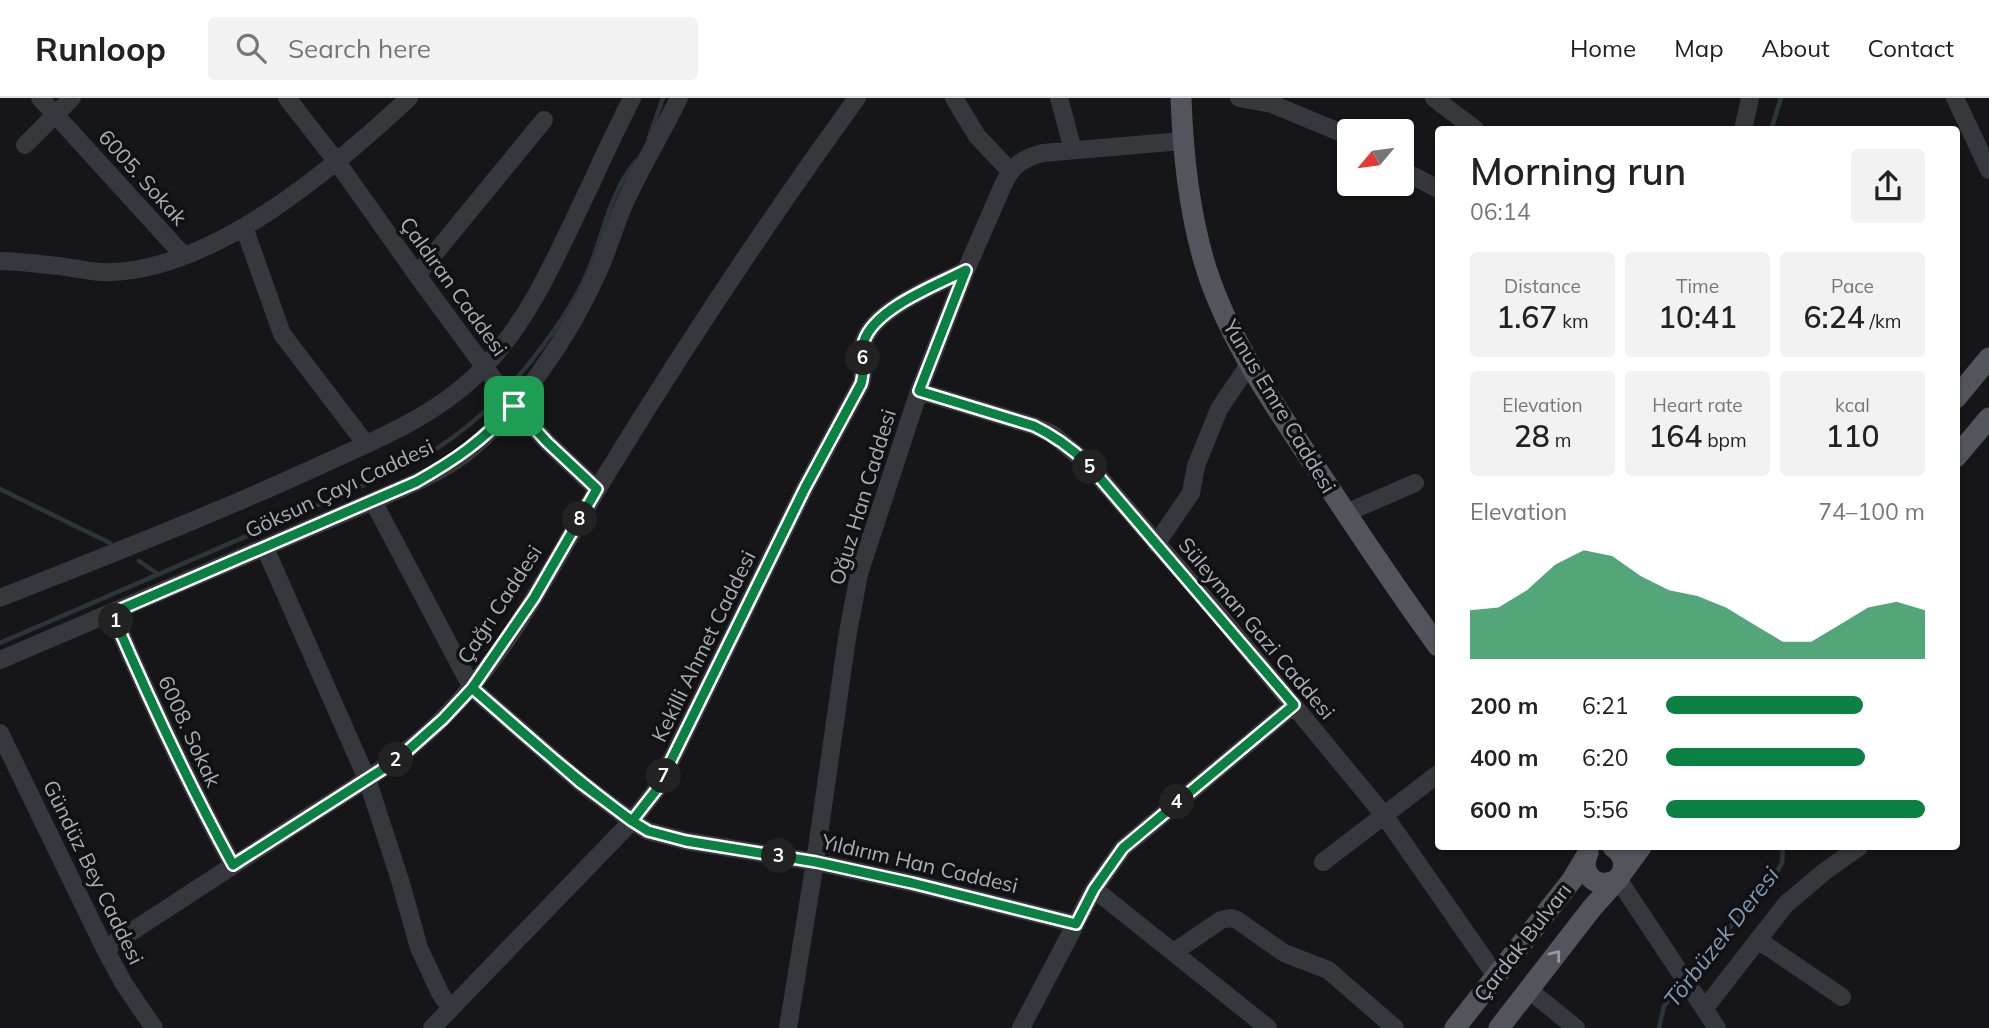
<!DOCTYPE html>
<html lang="en">
<head>
<meta charset="utf-8">
<style>
	:root { --surface:#fff; --page:#f2f2f2; --text:#222; --muted:#767676; --line:#e0e0e0; --accent:#0b8043 }
	body { margin:0; font-family:Mulish,sans-serif; background:var(--page); color:var(--text); height:100vh; display:flex; flex-direction:column; font-size:26px; white-space:nowrap }
	* { box-sizing:border-box; margin:0 }
	p { font-size:23px; color:var(--muted) }
	.icon { flex:none; width:38px; height:38px; fill:none; stroke:currentColor; stroke-width:2; stroke-linecap:round; stroke-linejoin:round }
	.map { position:relative; flex:1; overflow:hidden }
	.details { position:absolute; left:1435px; top:28px; width:525px; height:724px; display:flex; flex-direction:column; background:var(--surface); border-radius:7px; box-shadow:0 2px 5px #0004 }
	.details>* { flex:none }
	.needle { width:46px; rotate:241deg }
	.buttons { position:absolute; left:1337px; top:21px; display:grid; gap:14px }
	.buttons a { display:grid; place-items:center; width:77px; height:77px; border-radius:7px; background:var(--surface); box-shadow:0 2px 5px #0004; font-size:35px }
	.pin { position:absolute; display:grid; place-items:center; width:60px; height:60px; color:#fff; margin:-30px; border-radius:14px; box-shadow:0 4px 10px #0006 }
	.km { position:absolute; width:35px; height:35px; margin:-18px; border-radius:50%; background:#222; color:#fff; font-size:19px; line-height:35px; text-align:center }
	.round { display:grid; place-items:center; flex:none; width:74px; height:74px; border-radius:7px; background:var(--page) }
	.summary { display:flex; align-items:center; justify-content:space-between; height:119px; padding:0 35px }
	h1 { font-size:38px; font-weight:600; line-height:52px }
	.metrics { display:grid; grid-template-columns:repeat(3,1fr); gap:10px; height:119px; padding:7px 35px }
	.metrics div { display:grid; align-content:center; border-radius:7px; background:var(--page); text-align:center }
	.metrics b { font-size:30px; font-weight:600 }
	.metrics small { font-size:19px; font-weight:400 }
	.metrics p { font-size:19px }
	.chart { height:196px; padding:14px 35px }
	.chart p { display:flex; justify-content:space-between }
	.chart svg { width:100%; height:126px; margin-top:7px; fill:var(--accent); opacity:.7 }
	ul { padding:0 35px; list-style:none; font-size:23px }
	li { display:grid; grid-template-columns:112px 84px 1fr; align-items:center; height:52px }
	li i { height:18px; border-radius:9px; background:var(--accent) }
	header { display:flex; align-items:center; gap:42px; box-sizing:border-box; height:98px; padding:0 35px; background:var(--surface); border-bottom:2px solid var(--line) }
	header strong { font-size:33px }
	nav { display:flex; gap:38px; margin-inline-start:auto; font-size:24px }
	.search { width:490px; height:63px; background:var(--page); display:flex; align-items:center; gap:18px; box-sizing:border-box; padding:0 24px; border-radius:7px; color:var(--muted); font-size:26px }
	.map>svg:first-child { display:block }
	.lines { fill:none; stroke-linecap:round; stroke-linejoin:round }
	.stream { stroke:#2c353c; stroke-width:4.5 }
	.minor { stroke:#37383d; stroke-width:18 }
	.major { stroke:#53555c; stroke-width:21 }
	.oneway { stroke:#979ba6 }
	.route-casing { stroke:#fff; stroke-width:14 }
	.route { stroke:#0b8043; stroke-width:9 }
	.labels { text-anchor:middle; dominant-baseline:central; stroke-width:7; stroke-linejoin:round; paint-order:stroke }
	.street-label { font-size:21px; fill:#a8adb8; stroke:#111113 }
	.water-label { font-size:23px; font-style:italic; fill:#7f9bb3; stroke:#111113 }
</style>
</head>
<body>
<header>
<strong>Runloop</strong>
<div class="search"><svg class="icon" aria-label="search" viewBox="0 0 24 24"><circle cx="10" cy="10" r="6"/><path d="M15 15l6 6"/></svg>Search here</div>
<nav><a>Home</a><a>Map</a><a>About</a><a>Contact</a></nav>
</header>
<div class="map">
<svg width="1989" height="930" viewBox="0 0 1989 930">
	<rect width="100%" height="100%" fill="#161618"/>
	<g class="lines">
		<path class="stream" d="M1771,32L1781,0
			M649,40L663,0
			M507,291C537,258 572,212 589,171C604,134 610,94 636,63
			M0,391L110,445
			M139,463L158,476
			M0,545L399,372C439,352 471,329 501,297
			M1688,879L1778,772L1782,765L1783,749
			M1659,930L1664,908L1682,885"/>
		<path class="minor" d="M40,0L184,158
			M287,0L337,64L417,177L508,301L547,344L597,391
			M954,0L977,38L1010,73
			M1059,0L1073,52
			M1239,0L1272,6L1349,38
			M1434,0L1476,32
			M1955,0L1989,72
			M1743,32L1750,0
			M25,47L72,0
			M1402,72L1438,91
			M244,129L282,236L366,346
			M0,163C27,164 53,167 79,171C90,173 100,175 111,174C216,171 336,68 409,0
			M417,177L544,22
			M919,293L1034,328L1052,336L1088,366L1219,517L1384,717L1496,878
			M373,403L472,590L581,685L632,723L648,733L686,743L815,764L912,785L1076,826
			M1346,415L1415,385
			M1156,446L1191,395L1196,368L1219,311L1250,265
			M265,450L367,681L400,782L419,850L440,895L451,911
			M0,500C108,457 217,415 323,366C380,340 442,315 485,268C534,216 560,149 591,86C604,57 618,28 632,0
			M112,515C149,601 188,685 233,767
			M0,562L373,403C403,390 436,377 463,357C518,315 570,237 598,174C608,153 614,130 623,109C639,72 661,37 679,0
			M0,635L105,851L124,886L154,930
			M1323,764L1438,676
			M1618,781L1717,930
			M1094,791L1268,930
			M1758,842L1842,899
			M105,851C169,809 232,768 295,727C346,694 398,665 441,622C513,551 557,457 609,372C687,245 769,121 857,0
			M1174,854L1221,822L1230,820L1237,822L1284,855L1328,872L1395,930
			M1529,892L1576,930
			M1705,910L1786,806L1824,774L1859,749
			M432,930L632,723L657,691L805,390L861,286C866,271 860,257 864,243C875,210 937,187 966,172
			M788,930L815,764L847,540L859,476L919,293L966,172L1004,85C1013,66 1024,60 1043,55L1182,43
			M1021,930L1094,791L1123,750L1294,607"/>
		<path class="major" d="M1181,0C1183,58 1189,117 1207,173C1230,243 1274,307 1315,368C1355,429 1395,489 1438,548
			M1956,300L1989,260
			M1956,359L1989,320
			M1588,755C1578,777 1598,793 1618,781C1627,770 1625,757 1613,749
			M1622,775L1641,749
			M1455,930L1572,782L1587,757
			M1499,930L1592,810L1618,781"/>
	</g>
	<defs><path id="oneway-chevron" d="M-2-3.5L2.5 0L-2 3.5" fill="none" stroke-width="1.6" stroke-linecap="round" stroke-linejoin="round" transform="scale(1.75)"/></defs>
	<use class="oneway" href="#oneway-chevron" transform="translate(1556 857) rotate(-52)"/>
	<g class="lines">
		<g class="route-casing">
			<path id="route" d="M514,308C484,342 455,362 416,384L112,515C149,601 188,685 233,767L397,662L443,621L472,590L581,685L632,723L648,733L686,743L816,764L912,785L1076,826L1094,791L1123,750L1294,607L1088,366C1071,350 1055,338 1034,328L919,293L966,172C937,187 875,210 864,243C860,257 866,271 861,286L805,390L657,691L632,723C576,682 524,636 472,590L534,500L597,391L547,344L514,308"/>
		</g>
		<use href="#route" class="route"/>
	</g>
	<g class="labels">
		<g class="street-label">
			<text transform="translate(143 79) rotate(48)">6005. Sokak</text>
			<text transform="translate(454 188) rotate(54)">Çaldıran Caddesi</text>
			<text transform="translate(1280 308) rotate(59)">Yunus Emre Caddesi</text>
			<text transform="translate(339 390) rotate(-25)">Göksun Çayı Caddesi</text>
			<text transform="translate(862 399) rotate(-73)">Oğuz Han Caddesi</text>
			<text transform="translate(499 506) rotate(-57)">Çağrı Caddesi</text>
			<text transform="translate(1257 530) rotate(50)">Süleyman Gazi Caddesi</text>
			<text transform="translate(703 548) rotate(-64)">Kekilli Ahmet Caddesi</text>
			<text transform="translate(190 633) rotate(65)">6008. Sokak</text>
			<text transform="translate(920 765) rotate(13)">Yıldırım Han Caddesi</text>
			<text transform="translate(94 774) rotate(64)">Gündüz Bey Caddesi</text>
			<text transform="translate(1522 844) rotate(-52)">Çardak Bulvarı</text>
		</g>
		<g class="water-label">
			<text transform="translate(1721 839) rotate(-52)">Törbüzek Deresi</text>
		</g>
	</g>
</svg>
<div class="buttons">
<a><svg class="needle" viewBox="-14 -14 28 28"><path d="M0-13l5 13h-10z" fill="#e53935"/><path d="M0 13l5-13h-10z" fill="#767676"/></svg></a>
</div>
<div class="pin" style="left:514px;top:308px;background:#1e9e55"><svg class="icon" aria-label="arrive" viewBox="0 0 24 24"><path d="M6 21V4h12l-3 4 3 4H6"/></svg></div>
<b class="km" style="left:116px;top:523px">1</b>
<b class="km" style="left:396px;top:662px">2</b>
<b class="km" style="left:779px;top:758px">3</b>
<b class="km" style="left:1177px;top:704px">4</b>
<b class="km" style="left:1090px;top:369px">5</b>
<b class="km" style="left:863px;top:260px">6</b>
<b class="km" style="left:664px;top:678px">7</b>
<b class="km" style="left:580px;top:421px">8</b>
<section class="details">
<div class="summary"><div><h1>Morning run</h1><p>06:14</p></div><a class="round"><svg class="icon" aria-label="share" viewBox="0 0 24 24"><path d="M12 15V3M7 8l5-5 5 5M5 13v7h14v-7"/></svg></a></div>
<div class="metrics">
<div><p>Distance</p><b>1.67<small> km</small></b></div>
<div><p>Time</p><b>10:41</b></div>
<div><p>Pace</p><b>6:24<small> /km</small></b></div>
</div>
<div class="metrics">
<div><p>Elevation</p><b>28<small> m</small></b></div>
<div><p>Heart rate</p><b>164<small> bpm</small></b></div>
<div><p>kcal</p><b>110</b></div>
</div>
<div class="chart"><p><span>Elevation</span>74–100 m</p>
<svg viewBox="0 0 160 44" preserveAspectRatio="none"><path d="M0 44V27L10 26L20 20L30 11L40 6L50 8L60 15L70 20L80 22L90 26L100 32L110 38L120 38L130 32L140 26L150 24L160 27V44z"/></svg>
</div>
<ul>
<li><b>200 m</b>6:21<i style="width:76%"></i></li>
<li><b>400 m</b>6:20<i style="width:77%"></i></li>
<li><b>600 m</b>5:56<i style="width:100%"></i></li>
</ul>
</section>
</div>
</body>
</html>
